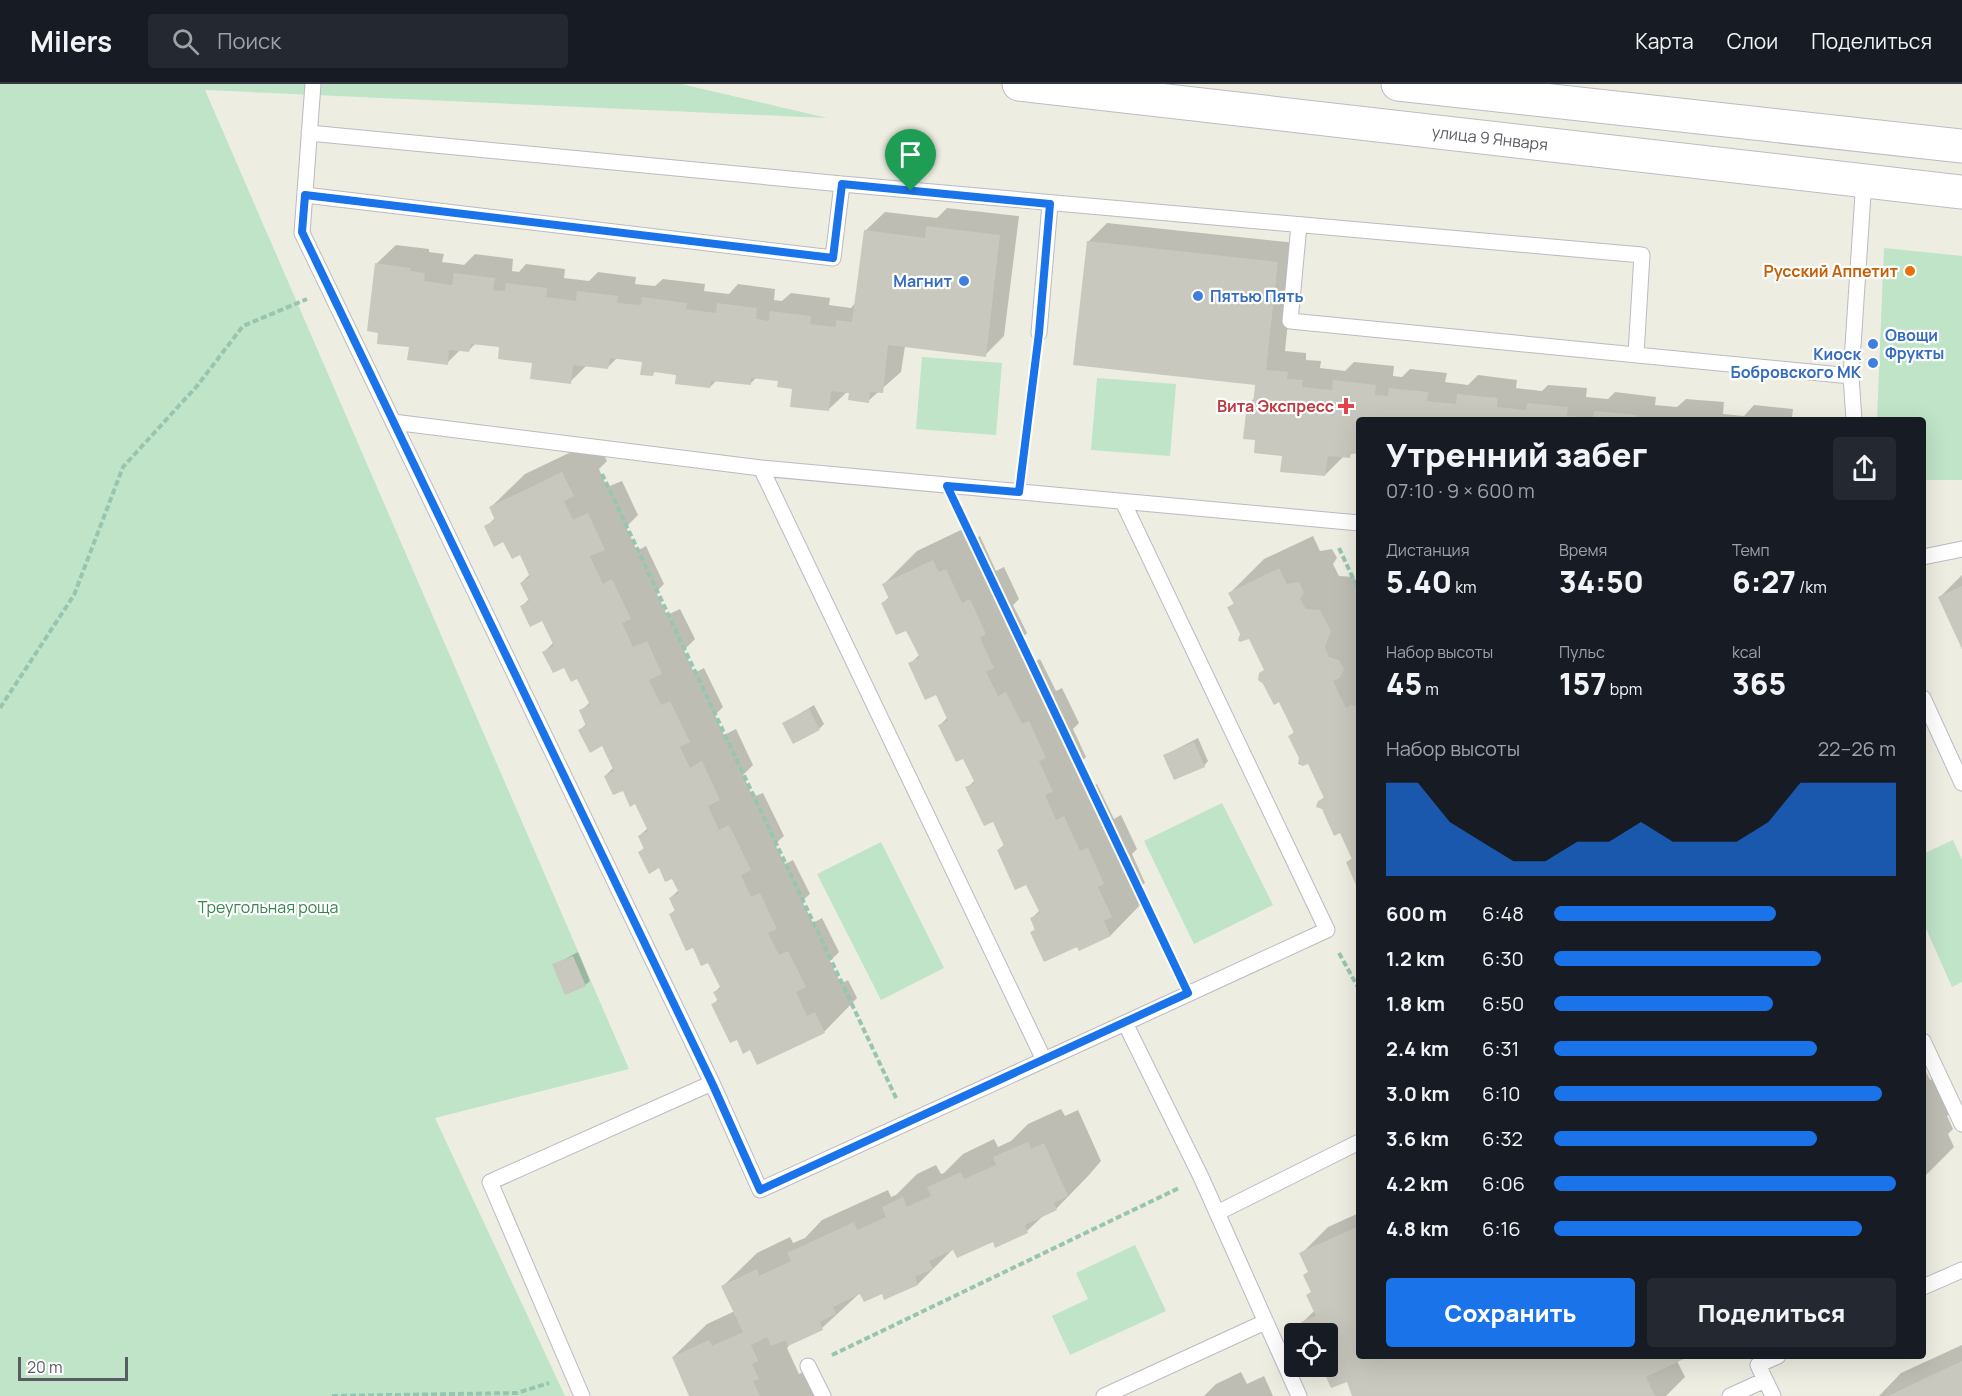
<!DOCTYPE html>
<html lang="ru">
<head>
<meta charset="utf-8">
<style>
	:root { --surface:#171b24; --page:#242831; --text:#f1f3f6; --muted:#9ea1a6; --line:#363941; --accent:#1a73e8 }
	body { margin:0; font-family:Manrope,sans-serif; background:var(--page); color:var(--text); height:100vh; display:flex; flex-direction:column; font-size:22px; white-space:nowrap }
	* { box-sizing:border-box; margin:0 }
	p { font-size:20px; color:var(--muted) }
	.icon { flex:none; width:33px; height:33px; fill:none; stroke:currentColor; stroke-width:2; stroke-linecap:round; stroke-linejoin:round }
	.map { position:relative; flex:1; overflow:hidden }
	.sheet { position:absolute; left:1356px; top:333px; width:570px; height:942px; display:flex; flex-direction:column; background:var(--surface); border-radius:6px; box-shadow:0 6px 24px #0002 }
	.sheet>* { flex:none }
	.fabs { position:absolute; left:1284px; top:1239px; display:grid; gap:12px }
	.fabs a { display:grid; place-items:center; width:54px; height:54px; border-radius:6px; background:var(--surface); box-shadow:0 6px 24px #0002; font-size:30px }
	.scale { position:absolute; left:18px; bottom:15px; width:110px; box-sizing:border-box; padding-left:6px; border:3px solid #5a5c63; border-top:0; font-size:16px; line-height:21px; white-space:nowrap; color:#5a5c63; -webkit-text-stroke:4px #fff; paint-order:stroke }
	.pin { position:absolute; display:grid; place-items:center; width:51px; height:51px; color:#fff; margin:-62px -26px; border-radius:50% 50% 50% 0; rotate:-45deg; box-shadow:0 0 6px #0007 }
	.pin .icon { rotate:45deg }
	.round { display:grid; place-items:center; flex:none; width:63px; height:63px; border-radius:6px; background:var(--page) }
	.headline { display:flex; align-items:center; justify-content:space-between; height:102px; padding:0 30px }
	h1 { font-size:33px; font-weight:800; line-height:45px }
	.stats { display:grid; grid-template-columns:repeat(3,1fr); gap:9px; height:102px; padding:6px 30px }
	.stats div { display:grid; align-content:center }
	.stats b { font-size:30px; font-weight:800 }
	.stats small { font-size:16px; font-weight:400 }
	.stats p { font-size:16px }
	.chart { height:168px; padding:12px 30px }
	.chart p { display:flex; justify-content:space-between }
	.chart svg { width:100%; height:108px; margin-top:6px; fill:var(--accent); opacity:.7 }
	.action { display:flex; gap:12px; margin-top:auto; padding:12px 30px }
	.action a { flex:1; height:69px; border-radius:6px; background:var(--accent); color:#fff; font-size:24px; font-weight:800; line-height:69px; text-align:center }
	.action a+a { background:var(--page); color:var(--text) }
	ul { padding:0 30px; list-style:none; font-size:20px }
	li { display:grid; grid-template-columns:96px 72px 1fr; align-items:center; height:45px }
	li i { height:15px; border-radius:8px; background:var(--accent) }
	header { display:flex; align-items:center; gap:36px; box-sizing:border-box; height:84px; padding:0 30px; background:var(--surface); border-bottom:2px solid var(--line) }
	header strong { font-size:28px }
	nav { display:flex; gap:33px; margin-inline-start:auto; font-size:21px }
	.search { width:420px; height:54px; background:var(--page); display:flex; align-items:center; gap:15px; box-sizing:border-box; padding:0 21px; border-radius:6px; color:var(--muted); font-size:22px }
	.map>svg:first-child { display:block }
	.green { fill:#bfe4c8 }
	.shadow { fill:#0003 }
	.building { fill:#c8c8be }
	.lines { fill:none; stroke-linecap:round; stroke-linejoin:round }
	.service-casing { stroke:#babac1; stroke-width:17 }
	.secondary-casing { stroke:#bbbcc3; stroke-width:35 }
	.path { stroke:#98c5b0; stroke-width:4; stroke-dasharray:6 3; stroke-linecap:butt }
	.service { stroke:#fff; stroke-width:15 }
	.secondary { stroke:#fff; stroke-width:33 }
	.route-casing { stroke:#fff; stroke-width:12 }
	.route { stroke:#1a73e8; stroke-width:8 }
	.food-dot { fill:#e8710a; stroke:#fff; stroke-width:2 }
	.shop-dot { fill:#3f7fe0; stroke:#fff; stroke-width:2 }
	.health-dot { fill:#e0444e; stroke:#fff; stroke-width:2 }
	.labels { text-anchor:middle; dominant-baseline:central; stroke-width:4.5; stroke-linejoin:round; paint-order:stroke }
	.street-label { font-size:16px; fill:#5a5c63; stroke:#fff }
	.food-label { font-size:16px; font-weight:bold; fill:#c56008; stroke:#fff; text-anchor:end }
	.shop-label { font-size:16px; font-weight:bold; fill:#366cbe; stroke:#fff; text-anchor:end }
	.health-label { font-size:16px; font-weight:bold; fill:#be3a42; stroke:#fff; text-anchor:end }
	.park-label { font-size:16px; fill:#37854f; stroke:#fff }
</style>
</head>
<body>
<header>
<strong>Milers</strong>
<div class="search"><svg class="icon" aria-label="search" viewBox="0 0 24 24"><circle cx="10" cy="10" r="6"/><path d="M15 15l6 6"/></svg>Поиск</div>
<nav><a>Карта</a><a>Слои</a><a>Поделиться</a></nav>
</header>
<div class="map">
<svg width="1962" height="1312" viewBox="0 0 1962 1312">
	<rect width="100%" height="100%" fill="#edede2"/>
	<path class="green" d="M0,0H681L827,34L205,6L629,985L435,1034L565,1312H0Z
		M1884,164L1962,172V396H1923V336H1877Z
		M922,273L1002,279L996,351L916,345Z
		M1097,294L1176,300L1170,372L1091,366Z
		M1222,719L1273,821L1194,860L1144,757Z
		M1953,756L1962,776V898L1952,903L1923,838V770Z
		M881,758L944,884L881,916L817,790Z
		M1135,1161L1166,1227L1070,1271L1052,1232L1088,1215L1076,1189Z"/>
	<path class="shadow" d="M947,124L1019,132L1004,252L985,271L905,262L901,288L868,317L847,308L828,326L779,295L757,293L750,300L717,296L710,303L677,290L656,287L652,290L643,277L617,274L607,284L587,281L570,298L501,262L476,259L469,266L461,265L447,279L379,248L376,180L396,161L429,165V168L444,170L442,178L458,180L464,181L475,170L513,175L512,187L519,188L526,180L565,185L564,194L589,197L598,188L636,193L635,200L655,202L663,195L705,200L704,207L729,210L738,200L775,205L774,216L782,217L791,209L830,214L829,221L851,224L856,218L865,147L885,128L937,134Z
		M1107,139L1296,159L1285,267L1306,269V276L1321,277L1320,284L1345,287L1354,278L1394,282L1393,292L1402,293L1410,285L1447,289L1445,298L1468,301L1478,291L1517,296L1516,304L1542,307L1548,301L1587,304L1586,313L1608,315L1615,308L1656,313L1655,321L1677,323L1686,315L1724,318L1723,330L1744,332L1754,321L1793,325L1792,334L1808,336H1359V368L1344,372L1325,391L1257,355L1248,320L1256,313L1257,299L1088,158Z
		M596,356L607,377L599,385L607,403L622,397L638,431L626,443L637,467L646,462L664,500L656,508L667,531L680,525L695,555L684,566L694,589L704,584L723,623L715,631L724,651L736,645L753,681L743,691L753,713L763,709L784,752L775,760L785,780L793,776L810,810L802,817L813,839L822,834L839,868L830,877L841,900L848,896L857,914L824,948L751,964L738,954L713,921L718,915L715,908L721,902L709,877L694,862L670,831L676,825L670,814L679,806L673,793L640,768L645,763L639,752L648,744L636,718L623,705L605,692L614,683L603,660L580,646L587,639L581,627L590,618L578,593L544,568L554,558L543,535L522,522L529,515L521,499L530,490L520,469L486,443L496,433L491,423L525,390Z
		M967,443L973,456L980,452L996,487L1004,483L1019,515L1013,521L1027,549L1020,556L1032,579L1040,575L1056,607L1062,604L1079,639L1073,645L1086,673L1079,680L1090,703L1097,700L1114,735L1121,731L1137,765L1132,770L1145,799L1138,805L1144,817L1111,851L1080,865L1078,861L1032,848L1036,844L1032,834L1040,826L1027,799L998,766L1005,760L993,736L967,704L975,696L964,673L940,641L948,633L937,609L910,580L920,570L907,545L883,519L890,512L884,500L917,467Z
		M1313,452L1320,467L1332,465L1337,474L1333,480L1339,492L1354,493L1359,503V803L1348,778L1353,773L1341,747L1319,718L1325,712L1309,678L1300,674L1290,652L1295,647L1250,554L1241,550L1229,524L1235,518L1230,509L1264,475Z
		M1962,491V561L1940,513Z
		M814,621L824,640L819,645L784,639Z
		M1198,654L1208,677L1204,682L1165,671Z
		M578,868L590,897L585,901L554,881Z
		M1923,982L1930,996L1938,993L1953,1026L1947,1032L1953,1045L1948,1050L1954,1063L1923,1094Z
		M1061,1025L1065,1032L1078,1026L1101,1077L1089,1091L1056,1125L1045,1130L1027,1147L954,1164L918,1200L882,1208H861L822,1244L791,1259L787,1264L799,1290L806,1287L817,1312H691L673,1273L707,1240L735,1227L723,1202L757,1169L790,1153L793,1159L805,1154L822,1136L888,1106L891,1113L896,1111L917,1090L936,1081L941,1090L944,1089L963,1070L994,1055L998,1063L1011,1057L1028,1040Z
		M1359,1129V1272H1687L1677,1277L1685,1293L1666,1312H1354L1348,1297L1328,1282V1250L1303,1238L1315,1226L1308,1211L1312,1207L1305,1191L1309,1187L1301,1170L1328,1143Z
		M1962,1261V1312H1879L1901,1289Z
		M1241,1288L1247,1300L1264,1292L1273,1312H1204L1216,1300Z"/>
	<path class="building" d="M926,142L1000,151L986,273L888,261L883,309L870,308L869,319L848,316L849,309L831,307L829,327L790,323L792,305L777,303L778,297L751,294V301L711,297L710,304L675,300L676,291L654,288L653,292L640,291L642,278L610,274L608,285L573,281L571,300L530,295L532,279L498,275L499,263L471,260L469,268L449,266L448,281L407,276L409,263L377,260L378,249L367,247L375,179L411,184L410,187L425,189L424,197L452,201L454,189L495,194L493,206L505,207L506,199L547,204L546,213L576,217L577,207L618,212L617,219L641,221L642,213L687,219L686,225L716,229L717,219L757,224L756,235L769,237L770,227L811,232L810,240L836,243V236L852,238L864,146L925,154Z
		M1087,157L1278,178L1266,286L1288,288L1287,295L1303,296L1302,303L1332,306L1333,296L1376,301L1375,311L1388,312L1389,304L1428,308L1427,317L1456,320L1457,310L1498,314L1497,323L1526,326L1527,319L1568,323L1567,332L1593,334L1594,327L1637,331V336H1359V370L1351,369L1350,374L1328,372L1325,392L1280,388L1282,372L1254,369L1255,356L1243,355L1247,320L1253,321L1255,301L1073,281Z
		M562,388L574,412L564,417L573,436L588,429L605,466L590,472L603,500L612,495L631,535L622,539L633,563L647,557L662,590L649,596L661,621L670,617L690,658L680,663L690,684L702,677L720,716L708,722L719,746L729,741L751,786L741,791L751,813L760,809L777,845L768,849L779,871L788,867L806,903L796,908L807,932L815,928L825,949L757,981L750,966L743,970L737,956L730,959L711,920L718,917L713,908L721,905L708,879L701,882L693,864L686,867L669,830L675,827L669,814L679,809L672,795L665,798L659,784L649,790L638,768L644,765L638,752L648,747L635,720L630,723L623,707L613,711L604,692L614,687L602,662L590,669L578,646L586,642L579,626L590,621L577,595L571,598L564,584L553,589L542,568L554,562L542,537L530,543L520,522L529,517L520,499L530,493L520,471L512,475L503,458L494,463L484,442L495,436L489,423Z
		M933,476L939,488L946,485L962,519L970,515L986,550L980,554L994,584L986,588L998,612L1006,608L1022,640L1029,637L1046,674L1039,677L1053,708L1045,711L1056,736L1064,732L1080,767L1088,764L1104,800L1098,803L1112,833L1104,837L1111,852L1079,867L1077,863L1044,878L1030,848L1035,846L1030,834L1040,829L1026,801L1015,806L997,766L1004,762L993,738L984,742L965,703L975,699L963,675L956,678L938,641L948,637L936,611L925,616L908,579L920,574L913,560L906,547L896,551L881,519L889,515L882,500Z
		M1279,484L1287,500L1299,498L1304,509L1300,515L1306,525L1320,526L1331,547L1325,563L1329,573L1339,576L1344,585L1340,594L1333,597L1346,624L1351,621L1359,623V808L1346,778L1352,775L1340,749L1334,752L1322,725L1316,723L1318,717L1324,714L1308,680L1303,682L1298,680L1299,674L1288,652L1294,649L1279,618L1274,621L1263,600L1258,596L1259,589L1264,586L1249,555L1240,558L1238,556L1240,550L1227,523L1234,520L1228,509Z
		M1962,502V565L1938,513Z
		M809,625L820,646L793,660L782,639Z
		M1194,658L1205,683L1174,696L1163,671Z
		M573,872L586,902L565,911L552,880Z
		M1028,1058L1031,1065L1044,1059L1068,1112L1054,1119L1057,1126L1025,1141L1028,1149L995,1164L993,1158L957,1174L953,1166L929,1177L933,1185L915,1193L918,1201L884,1216L882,1210L864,1218L860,1210L833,1223L836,1230L820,1238L823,1246L788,1262L786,1256L771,1262L767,1253L751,1261L758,1277L752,1280L759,1295L753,1297L760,1312H689L672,1273L709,1256L712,1262L743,1248L721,1202L757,1185L759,1192L791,1177L787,1169L854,1138L857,1146L886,1133L882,1123L903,1113L907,1123L931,1112L927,1103L961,1088L964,1095L996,1081L993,1073Z
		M1359,1142V1272H1475L1481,1274L1486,1272H1690L1646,1293L1655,1312H1352L1347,1298L1331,1304L1321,1282H1328V1250H1306L1301,1238L1316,1232L1306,1211L1311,1208L1303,1191L1308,1188L1299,1169Z
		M1962,1277V1312H1888L1932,1291Z"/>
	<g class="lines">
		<g class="service-casing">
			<path id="service" d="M313,0L302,149L712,999L760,1106L1044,976
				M309,49L842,100
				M305,111L833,174L842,100L1642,171L1636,270
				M1299,141L1290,237L1851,292
				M1039,249L1050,120
				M1854,336L1851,292L1864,95
				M393,338L761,384
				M1123,418L1327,846L1125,939
				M1923,473L1962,465
				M1923,614L1962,699
				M1923,957L1962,1040
				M1217,1129L1359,1058
				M1923,1203L1962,1186
				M808,1282L823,1312
				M582,1312L490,1098L712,999
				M1104,1312L1265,1238
				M1299,1312L1201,1093L1125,939L1044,976L761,384L1359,439
				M1730,1312L1765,1296
				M1773,1312L1758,1281L1778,1272"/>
		</g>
		<g class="secondary-casing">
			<g id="secondary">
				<path id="s1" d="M1019,0L1962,108"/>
				<path d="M1398,0L1962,62"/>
			</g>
		</g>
		<path class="path" d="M1022,381L1036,275
			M602,390L897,1016
			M960,429L1177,886
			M1339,464L1359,507
			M0,624L74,511L123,383L197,302L243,242L307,215
			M1339,869L1359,905
			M832,1271L1179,1104
			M332,1312L517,1309L549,1299"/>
		<use href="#service" class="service"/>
		<use href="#secondary" class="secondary"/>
	</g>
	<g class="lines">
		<g class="route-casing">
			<path id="route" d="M842,100L1050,120L1039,249L1019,408L947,402L1188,909L760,1106L712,999L302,148L305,111L833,174Z"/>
		</g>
		<use href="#route" class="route"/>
	</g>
	<circle class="food-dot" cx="1910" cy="187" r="6"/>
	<g class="shop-dot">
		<circle cx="964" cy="197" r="6"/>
		<circle cx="1198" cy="212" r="6"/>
		<circle cx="1873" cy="260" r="6"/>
		<circle cx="1873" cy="279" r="6"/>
	</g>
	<path class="health-dot" d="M1343 313h6v6h6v6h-6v6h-6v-6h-6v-6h6z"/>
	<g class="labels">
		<g class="street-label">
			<text stroke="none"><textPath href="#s1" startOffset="474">улица 9 Января</textPath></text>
		</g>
		<g class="food-label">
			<text x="1898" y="187">Русский Аппетит</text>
		</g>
		<g class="shop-label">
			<text x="952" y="197">Магнит</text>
			<text x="1210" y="212" text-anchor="start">Пятью Пять</text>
			<text x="1885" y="251" text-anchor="start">Овощи<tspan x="1885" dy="18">Фрукты</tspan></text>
			<text x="1861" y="270">Киоск<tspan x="1861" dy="18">Бобровского МК</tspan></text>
		</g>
		<g class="health-label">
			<text x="1334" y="322">Вита Экспресс</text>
		</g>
		<g class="park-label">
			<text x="268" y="823">Треугольная роща</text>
		</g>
	</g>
</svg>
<div class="fabs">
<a><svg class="icon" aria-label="locate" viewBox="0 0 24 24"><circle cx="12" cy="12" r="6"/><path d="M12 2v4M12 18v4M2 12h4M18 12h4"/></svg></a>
</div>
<div class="scale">20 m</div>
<div class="pin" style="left:911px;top:107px;background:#1e9e55"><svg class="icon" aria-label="arrive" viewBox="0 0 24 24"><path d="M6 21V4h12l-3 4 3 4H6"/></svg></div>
<section class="sheet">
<div class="headline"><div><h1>Утренний забег</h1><p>07:10 · 9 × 600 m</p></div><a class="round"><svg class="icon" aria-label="share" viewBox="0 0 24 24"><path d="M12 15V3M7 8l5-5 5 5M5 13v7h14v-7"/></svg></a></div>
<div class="stats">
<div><p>Дистанция</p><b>5.40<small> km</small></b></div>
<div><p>Время</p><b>34:50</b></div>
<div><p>Темп</p><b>6:27<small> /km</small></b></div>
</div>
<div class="stats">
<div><p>Набор высоты</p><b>45<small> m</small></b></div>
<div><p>Пульс</p><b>157<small> bpm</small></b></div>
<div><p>kcal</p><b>365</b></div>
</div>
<div class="chart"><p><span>Набор высоты</span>22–26 m</p>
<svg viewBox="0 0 160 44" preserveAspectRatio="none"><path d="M0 44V6L10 6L20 22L30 30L40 38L50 38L60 30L70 30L80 22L90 30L100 30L110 30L120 22L130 6L140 6L150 6L160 6V44z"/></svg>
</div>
<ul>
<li><b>600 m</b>6:48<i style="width:65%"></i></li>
<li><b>1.2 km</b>6:30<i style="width:78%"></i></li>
<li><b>1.8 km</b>6:50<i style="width:64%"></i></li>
<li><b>2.4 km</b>6:31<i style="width:77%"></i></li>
<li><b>3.0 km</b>6:10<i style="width:96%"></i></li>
<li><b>3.6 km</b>6:32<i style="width:77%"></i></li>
<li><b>4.2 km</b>6:06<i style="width:100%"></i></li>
<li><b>4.8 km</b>6:16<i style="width:90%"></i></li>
</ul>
<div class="action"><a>Сохранить</a><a>Поделиться</a></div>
</section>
</div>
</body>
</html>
